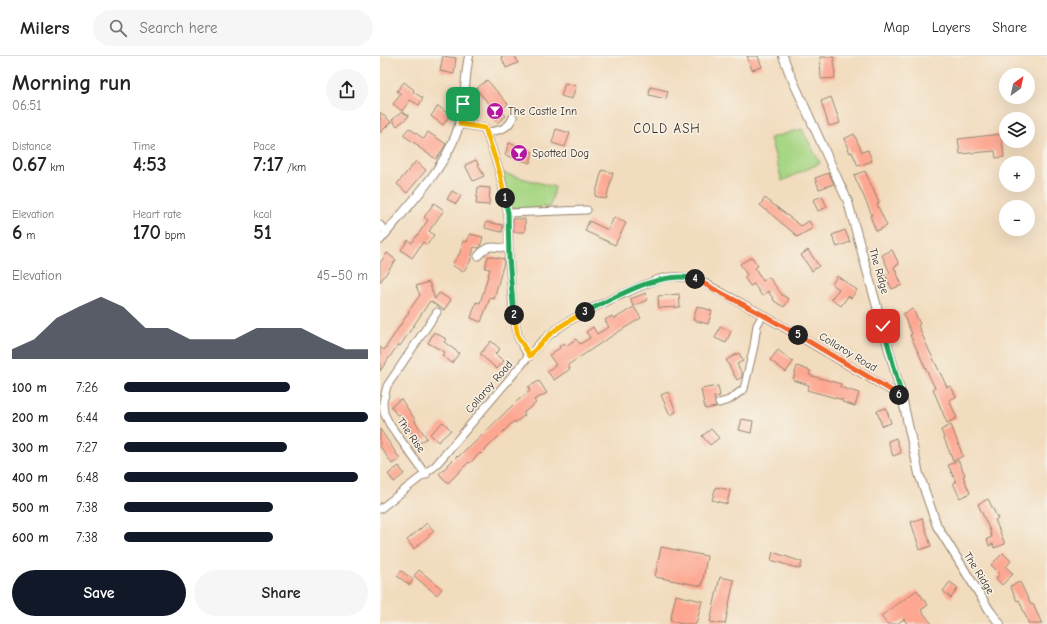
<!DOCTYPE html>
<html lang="en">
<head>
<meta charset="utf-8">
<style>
	:root { --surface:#fff; --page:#f6f6f6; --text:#222; --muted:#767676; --line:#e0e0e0; --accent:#111827 }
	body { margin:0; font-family:"Comic Neue",sans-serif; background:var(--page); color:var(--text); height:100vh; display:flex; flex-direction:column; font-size:15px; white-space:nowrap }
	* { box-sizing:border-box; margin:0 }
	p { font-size:13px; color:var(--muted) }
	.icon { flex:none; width:22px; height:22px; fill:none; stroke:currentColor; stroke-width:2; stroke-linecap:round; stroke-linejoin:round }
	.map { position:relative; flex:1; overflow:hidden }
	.side { display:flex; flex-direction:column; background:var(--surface); width:380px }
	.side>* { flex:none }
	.needle { width:26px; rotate:33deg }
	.fabs { position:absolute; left:619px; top:12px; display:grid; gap:8px }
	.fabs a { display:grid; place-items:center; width:36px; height:36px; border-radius:50%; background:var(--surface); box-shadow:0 4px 16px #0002; font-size:20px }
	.pin { position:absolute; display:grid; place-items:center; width:34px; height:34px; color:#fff; margin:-17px; border-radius:8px; box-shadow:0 2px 6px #0006 }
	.km { position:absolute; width:20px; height:20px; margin:-10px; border-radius:50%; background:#222; color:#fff; font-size:11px; line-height:20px; text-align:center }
	.round { display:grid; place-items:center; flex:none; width:42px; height:42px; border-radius:21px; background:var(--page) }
	.headline { display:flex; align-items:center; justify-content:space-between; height:68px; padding:0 12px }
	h1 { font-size:22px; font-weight:600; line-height:30px }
	.metrics { display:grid; grid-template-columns:repeat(3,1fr); gap:6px; height:68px; padding:4px 12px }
	.metrics div { display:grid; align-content:center }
	.metrics b { font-size:20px; font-weight:600 }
	.metrics small { font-size:11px; font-weight:400 }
	.metrics p { font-size:11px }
	.chart { height:112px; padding:8px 12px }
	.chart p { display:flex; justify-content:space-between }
	.chart svg { width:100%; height:72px; margin-top:4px; fill:var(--accent); opacity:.7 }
	.button { display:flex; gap:8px; margin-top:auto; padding:8px 12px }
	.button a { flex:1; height:46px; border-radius:24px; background:var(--accent); color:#fff; font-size:16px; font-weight:600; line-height:46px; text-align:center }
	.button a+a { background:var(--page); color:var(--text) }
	ul { padding:0 12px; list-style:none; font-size:13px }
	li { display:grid; grid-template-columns:64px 48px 1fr; align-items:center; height:30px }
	li i { height:10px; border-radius:5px; background:var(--accent) }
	header { display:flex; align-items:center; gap:24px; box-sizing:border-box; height:56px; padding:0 20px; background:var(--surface); border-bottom:1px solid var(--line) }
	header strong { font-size:19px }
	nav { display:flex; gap:22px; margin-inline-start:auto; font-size:14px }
	.search { width:280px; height:36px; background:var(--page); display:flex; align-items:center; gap:10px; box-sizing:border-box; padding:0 14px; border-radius:22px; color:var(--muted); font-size:15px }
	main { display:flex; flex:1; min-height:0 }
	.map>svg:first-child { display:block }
	.green { fill:#a7d684; stroke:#718051 }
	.building { fill:#fda792 }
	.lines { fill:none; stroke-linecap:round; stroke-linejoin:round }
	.minor-casing { stroke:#96836e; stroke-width:9 }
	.tertiary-casing { stroke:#96836e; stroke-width:10 }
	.minor { stroke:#fff; stroke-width:7 }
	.tertiary { stroke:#fff; stroke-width:8 }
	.split-1-casing { stroke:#fff; stroke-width:8 }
	.split-2-casing { stroke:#fff; stroke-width:8 }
	.split-3-casing { stroke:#fff; stroke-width:8 }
	.split-4-casing { stroke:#fff; stroke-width:8 }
	.split-5-casing { stroke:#fff; stroke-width:8 }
	.split-6-casing { stroke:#fff; stroke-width:8 }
	.split-7-casing { stroke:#fff; stroke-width:8 }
	.split-1 { stroke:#f5b400; stroke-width:5 }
	.split-2 { stroke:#22a559; stroke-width:5 }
	.split-3 { stroke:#f5b400; stroke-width:5 }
	.split-4 { stroke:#22a559; stroke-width:5 }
	.split-5 { stroke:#f0652b; stroke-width:5 }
	.split-6 { stroke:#f0652b; stroke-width:5 }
	.split-7 { stroke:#22a559; stroke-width:5 }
	.labels { text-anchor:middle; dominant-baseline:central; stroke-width:3; stroke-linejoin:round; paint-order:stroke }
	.poi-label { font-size:11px; fill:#3b2a1e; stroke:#f7f3e8; text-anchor:start }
	.street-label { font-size:11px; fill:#3b2a1e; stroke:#f7f3e8 }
	.quarter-label { font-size:13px; letter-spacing:1px; fill:#3b2a1e; stroke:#f7f3e8 }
</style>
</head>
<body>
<header>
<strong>Milers</strong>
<div class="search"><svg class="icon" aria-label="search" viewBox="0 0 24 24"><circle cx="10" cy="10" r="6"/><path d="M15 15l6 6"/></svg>Search here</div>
<nav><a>Map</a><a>Layers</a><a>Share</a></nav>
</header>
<main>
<section class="side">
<div class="headline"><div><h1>Morning run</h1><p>06:51</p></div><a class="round"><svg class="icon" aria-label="share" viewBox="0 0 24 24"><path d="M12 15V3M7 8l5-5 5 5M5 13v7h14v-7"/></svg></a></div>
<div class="metrics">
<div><p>Distance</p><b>0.67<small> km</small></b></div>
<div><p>Time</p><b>4:53</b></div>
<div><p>Pace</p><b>7:17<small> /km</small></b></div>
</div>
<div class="metrics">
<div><p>Elevation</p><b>6<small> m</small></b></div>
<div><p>Heart rate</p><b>170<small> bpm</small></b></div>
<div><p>kcal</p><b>51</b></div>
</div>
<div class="chart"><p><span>Elevation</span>45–50 m</p>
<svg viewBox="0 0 160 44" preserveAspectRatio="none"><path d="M0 44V38L10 32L20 19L30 12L40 6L50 12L60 25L70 25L80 32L90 32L100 32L110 25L120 25L130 25L140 32L150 38L160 38V44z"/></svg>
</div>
<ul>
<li><b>100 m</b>7:26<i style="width:68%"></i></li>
<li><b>200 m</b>6:44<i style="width:100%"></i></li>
<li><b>300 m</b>7:27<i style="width:67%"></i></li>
<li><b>400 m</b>6:48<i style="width:96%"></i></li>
<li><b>500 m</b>7:38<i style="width:61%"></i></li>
<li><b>600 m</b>7:38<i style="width:61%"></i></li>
</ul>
<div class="button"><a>Save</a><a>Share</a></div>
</section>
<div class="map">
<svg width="667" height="568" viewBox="0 0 667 568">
	<rect width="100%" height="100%" fill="#f7f3e8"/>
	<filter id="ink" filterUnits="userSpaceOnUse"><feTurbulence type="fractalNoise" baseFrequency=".025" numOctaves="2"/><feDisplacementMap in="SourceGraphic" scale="8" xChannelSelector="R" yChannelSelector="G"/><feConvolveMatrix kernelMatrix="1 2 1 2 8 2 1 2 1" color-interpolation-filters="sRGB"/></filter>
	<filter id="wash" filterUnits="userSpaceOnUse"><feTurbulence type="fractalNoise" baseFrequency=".012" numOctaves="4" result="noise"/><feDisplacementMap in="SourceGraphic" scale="16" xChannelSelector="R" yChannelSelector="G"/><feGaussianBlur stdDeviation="0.9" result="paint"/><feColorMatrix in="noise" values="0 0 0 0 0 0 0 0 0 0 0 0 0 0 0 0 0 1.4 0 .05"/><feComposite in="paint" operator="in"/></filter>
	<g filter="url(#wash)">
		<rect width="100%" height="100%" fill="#f2dcbe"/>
		<path class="green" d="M422,73L440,107L402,125L390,82Z
			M123,117L175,131L170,151L130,153Z"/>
		<g id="blocks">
			<path class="building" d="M63,0L76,2L74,18L60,15Z
				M121,0H135L138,7L126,12Z
				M367,0H378L382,11L372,14Z
				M440,1H454L455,22L441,23Z
				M107,24L128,48L121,54L126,60L117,67L108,55L113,52L96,33Z
				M24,26L34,34L33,36L43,42L39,49L30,44L22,55L13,48L21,38L17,35Z
				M185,27L196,30L192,43L181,40Z
				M270,31L288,35L286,43L269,39Z
				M451,41L460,67L449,70L441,45Z
				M58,50L70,59L63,69L51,60Z
				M0,56L11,66L0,77Z
				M22,56L29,60L17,70L12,64Z
				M29,72L44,83L48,76L66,88L56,103L38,91L39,90L23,79Z
				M176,73L190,77L185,91L172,87Z
				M474,78L482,96L488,94L492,105L478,110L472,96L470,97L464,83Z
				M621,78L624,101L616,102L615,95L580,98L578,83Z
				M129,87L153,96L150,107L125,99Z
				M96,104L104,120L93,125L85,109Z
				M36,105L46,114L27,137L17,128Z
				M222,114L233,117L226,143L215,140Z
				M485,115L499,147L497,148L507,170L496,175L490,160L492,159L474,119Z
				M449,117L454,128L439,133L435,122Z
				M98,131L110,132L109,149L96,148Z
				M72,135L81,140L76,148L67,143Z
				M442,140L447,151L438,155L433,144Z
				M385,142L421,170L429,165L433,172L417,181L415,178L380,149Z
				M54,147L64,154L49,175L54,179L47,189L43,186L32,202L21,194L28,184L32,187L48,164L44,161Z
				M234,161L246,167L235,189L205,175L209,165L228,174Z
				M133,163H145V176H133Z
				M106,166L123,169L122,176L105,172Z
				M465,174L470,186L457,191L452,179Z
				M90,178L103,181L100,191L99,192L94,191L90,206L83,216L72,209L80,197L83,185L87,186Z
				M428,194L439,210L432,215L421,199Z
				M512,194L519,208L514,211L522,229L512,233L505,219L510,217L502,199Z
				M7,197L16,204L0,226V207Z
				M108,200L124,203V206L114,243L110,242L101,266L91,262L96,246L100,247L110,213L105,212Z
				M372,201L378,210L375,212L383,225L389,221L402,239L409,243L404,251L394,245V244L388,235L382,240L374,228L370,230L364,221L367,219L360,208Z
				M457,220L477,234L471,242L468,240L461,250L451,243L459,233L452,228Z
				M49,226L55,243L59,237L71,244L64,254L50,245L20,290L18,289L0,315V291L4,294L29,256H28L40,239L36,230Z
				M266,237L267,244L253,250L250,243Z
				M299,238L300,251L279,252L278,240Z
				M317,250L332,255L328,268L313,264Z
				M254,251L261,262L227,283L188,309L190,313L174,324L167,315L176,309L169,299L180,292L179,291L184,287L186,290L196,283L200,288L210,282L206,276L213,271L217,278L229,271L225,264L232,260L234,263Z
				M533,253L540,268L538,269L548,292L567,331L571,330L576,341L569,344L577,362L567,367L553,333L555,332L530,279L532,278L523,258Z
				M340,271L351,275L346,287L335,282Z
				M54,276L66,283L64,286L79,297L72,307L62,299L65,296L48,287Z
				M111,285L120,293L115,298L124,305L117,313L100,298Z
				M398,294L413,306L406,316L390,304Z
				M359,297L363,305L357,308L362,318V321L357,324L346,304Z
				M417,310L431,315L429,319L461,328L460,331L479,337L475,350L462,346L463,344L427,334L429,329L413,324Z
				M159,325L167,337L154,344L156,347L143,357L145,359L135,367L134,365L101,398L100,397L90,407L89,406L68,427L59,418L77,400L78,401L89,390L90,391L137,345L150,335L148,331Z
				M338,330L340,340L334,341L336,351L325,353L321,333Z
				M288,336L296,356L290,359L281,339Z
				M21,343L36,365L35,366L47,382L40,387L28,372L30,371L20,358L17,359L11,350Z
				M506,352L511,367L502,370L497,355Z
				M362,363L373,365L371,377L359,374Z
				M63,366L71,374L58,386L50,378Z
				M571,369L583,400L573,405L561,374Z
				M0,373L20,403L12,408L0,390Z
				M331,373L339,382L330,389L322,380Z
				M516,382L521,397L513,400L508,385Z
				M578,404L585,419L583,420L590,437L580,442L573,427L576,426L568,409Z
				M19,410L24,418L14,426L8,418Z
				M336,431L350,434L347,448L332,444Z
				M608,443L618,463L615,464L625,488L614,492L613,488L609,490L607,483L612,481L610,477H611L598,448Z
				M542,462L551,490L540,494L531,466Z
				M47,467L54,475L34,493L27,484Z
				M281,491L327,500L322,530L275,521Z
				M393,496L422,506L420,513L391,504Z
				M623,497L631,505L626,511L633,518L622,529L616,522L620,518L611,509Z
				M39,514L62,533L57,539L34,520Z
				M21,515L33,523L30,529L17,520Z
				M340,521L354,524L345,568L330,566Z
				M570,526L578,532L571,542L563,535Z
				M640,526L651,549L653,548L662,568H649L639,544L637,545L630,530Z
				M537,534L548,549L541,554L552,568H527L524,563L517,568H507L501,560Z
				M296,539L322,545L316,568H303L290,565Z"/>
		</g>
	</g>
	<g filter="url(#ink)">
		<use href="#blocks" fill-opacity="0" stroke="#96836e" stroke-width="1"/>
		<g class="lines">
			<g class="minor-casing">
				<path id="minor" d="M80,68L105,72L119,114L128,157L129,203L133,253L138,281L149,301
					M106,76C118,75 129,73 133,61
					M128,157L207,154
					M0,169L6,176
					M98,200C109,187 113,191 129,193
					M339,347L349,344L364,333L374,290L377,269L383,259
					M46,419L10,369L4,357L3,346L7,330L57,256
					M0,453L55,410L161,286C186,263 218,249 248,236C261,230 275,223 289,221C300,220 309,221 319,224L383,259L522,341"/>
			</g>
			<g class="tertiary-casing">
				<path id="tertiary" d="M403,0L409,16L468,146L522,341L539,418L557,470L610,555L620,568
					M0,184C27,151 68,110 79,69C86,47 84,23 89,0"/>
			</g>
			<use href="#minor" class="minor"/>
			<use href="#tertiary" class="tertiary"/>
		</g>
	</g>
	<g class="lines" filter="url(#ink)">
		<g class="split-1-casing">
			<path id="split-1" d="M83,48L80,68L105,72L119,114L125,142"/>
		</g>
		<g class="split-2-casing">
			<path id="split-2" d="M125,142L128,157L129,202L134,259"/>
		</g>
		<g class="split-3-casing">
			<path id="split-3" d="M134,259L138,281L150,300C168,277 179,270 205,256"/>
		</g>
		<g class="split-4-casing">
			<path id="split-4" d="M205,256C234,242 283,213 315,223"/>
		</g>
		<g class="split-5-casing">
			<path id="split-5" d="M315,223L383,259L418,279"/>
		</g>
		<g class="split-6-casing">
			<path id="split-6" d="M418,279L519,339"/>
		</g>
		<g class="split-7-casing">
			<path id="split-7" d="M503,270L522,341L519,339"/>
		</g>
		<use href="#split-1" class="split-1"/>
		<use href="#split-2" class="split-2"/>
		<use href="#split-3" class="split-3"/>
		<use href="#split-4" class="split-4"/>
		<use href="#split-5" class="split-5"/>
		<use href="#split-6" class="split-6"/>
		<use href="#split-7" class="split-7"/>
	</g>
	<defs>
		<g id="bar-disc" transform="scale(0.9)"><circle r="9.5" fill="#b5179e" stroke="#f7f3e8"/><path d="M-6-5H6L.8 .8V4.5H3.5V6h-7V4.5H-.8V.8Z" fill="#fff"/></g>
	</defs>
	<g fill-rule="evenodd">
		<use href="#bar-disc" x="115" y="55"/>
		<use href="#bar-disc" x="139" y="97"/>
	</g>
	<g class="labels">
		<g class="poi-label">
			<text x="128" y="55">The Castle Inn</text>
			<text x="152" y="97">Spotted Dog</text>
		</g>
		<g class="street-label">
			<text transform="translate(499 215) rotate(74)">The Ridge</text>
			<text transform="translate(468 296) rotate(31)">Collaroy Road</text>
			<text transform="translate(109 331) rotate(-49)">Collaroy Road</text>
			<text transform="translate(31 379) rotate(55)">The Rise</text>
			<text transform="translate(599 517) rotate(58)">The Ridge</text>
		</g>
		<g class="quarter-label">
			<text x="287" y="72">COLD ASH</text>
		</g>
	</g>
</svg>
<div class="fabs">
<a><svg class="needle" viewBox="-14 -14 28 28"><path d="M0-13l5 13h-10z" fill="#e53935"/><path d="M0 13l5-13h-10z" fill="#767676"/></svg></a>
<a><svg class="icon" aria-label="layers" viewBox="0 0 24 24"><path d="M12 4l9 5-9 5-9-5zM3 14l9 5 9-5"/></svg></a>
<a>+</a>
<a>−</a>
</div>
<div class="pin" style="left:83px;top:48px;background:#1e9e55"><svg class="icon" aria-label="arrive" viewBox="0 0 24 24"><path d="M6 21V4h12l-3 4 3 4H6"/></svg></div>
<div class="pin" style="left:503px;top:270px;background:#d93025"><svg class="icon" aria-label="check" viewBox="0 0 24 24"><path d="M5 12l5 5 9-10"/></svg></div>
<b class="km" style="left:125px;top:142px">1</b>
<b class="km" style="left:134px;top:259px">2</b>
<b class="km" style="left:205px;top:256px">3</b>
<b class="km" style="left:315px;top:223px">4</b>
<b class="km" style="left:418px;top:279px">5</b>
<b class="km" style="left:519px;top:339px">6</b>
</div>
</main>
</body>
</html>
